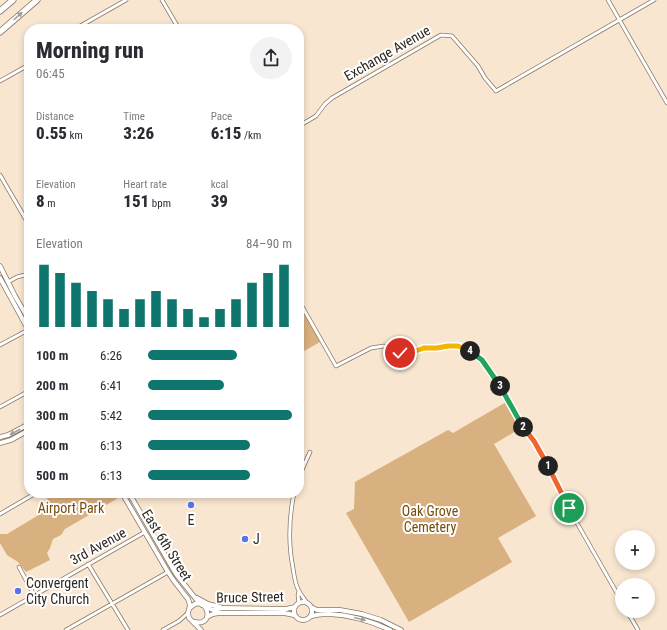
<!DOCTYPE html>
<html lang="en">
<head>
<meta charset="utf-8">
<style>
	:root { --surface:#fff; --page:#f2f2f3; --text:#2b2b33; --muted:#7c7c81; --accent:#0f766e }
	body { margin:0; font-family:"Roboto Condensed",sans-serif; background:var(--page); color:var(--text); height:100vh; display:flex; flex-direction:column; font-size:15px; white-space:nowrap }
	* { box-sizing:border-box; margin:0 }
	p { font-size:13px; color:var(--muted) }
	.icon { flex:none; width:22px; height:22px; fill:none; stroke:currentColor; stroke-width:2; stroke-linecap:round; stroke-linejoin:round }
	.map { position:relative; flex:1; overflow:hidden }
	.panel { position:absolute; left:24px; top:24px; width:280px; height:474px; display:flex; flex-direction:column; background:var(--surface); border-radius:16px; box-shadow:0 2px 6px #0003 }
	.panel>* { flex:none }
	.buttons { position:absolute; left:615px; top:530px; display:grid; gap:8px }
	.buttons a { display:grid; place-items:center; width:40px; height:40px; border-radius:50%; background:var(--surface); box-shadow:0 2px 6px #0003; font-size:20px }
	.pin { position:absolute; display:grid; place-items:center; width:34px; height:34px; color:#fff; margin:-17px; border:2px solid #fff; border-radius:50%; box-shadow:0 1px 4px #0007 }
	.km { position:absolute; width:20px; height:20px; margin:-10px; border-radius:50%; background:#222; color:#fff; font-size:11px; line-height:20px; text-align:center }
	.round { display:grid; place-items:center; flex:none; width:42px; height:42px; border-radius:21px; background:var(--page) }
	.summary { display:flex; align-items:center; justify-content:space-between; height:68px; padding:0 12px }
	h1 { font-size:22px; font-weight:800; line-height:30px }
	.metrics { display:grid; grid-template-columns:repeat(3,1fr); gap:6px; height:68px; padding:4px 12px }
	.metrics div { display:grid; align-content:center }
	.metrics b { font-size:17px; font-weight:800 }
	.metrics small { font-size:11px; font-weight:400 }
	.metrics p { font-size:11px }
	.chart { height:112px; padding:8px 12px }
	.chart p { display:flex; justify-content:space-between }
	.chart svg { width:100%; height:72px; margin-top:4px; stroke:var(--accent); stroke-width:6 }
	ul { padding:0 12px; list-style:none; font-size:13px }
	li { display:grid; grid-template-columns:64px 48px 1fr; align-items:center; height:30px }
	li i { height:10px; border-radius:5px; background:var(--accent) }
	.map>svg:first-child { display:block }
	.green { fill:#d9b07f }
	.lines { fill:none; stroke-linecap:round; stroke-linejoin:round }
	.street-casing { stroke:#887864; stroke-width:4.5 }
	.secondary-casing { stroke:#887864; stroke-width:5.5 }
	.highway-casing { stroke:#887864; stroke-width:7 }
	.street { stroke:#fff; stroke-width:3 }
	.secondary { stroke:#fff; stroke-width:4 }
	.highway { stroke:#fff; stroke-width:5.5 }
	.oneway { fill:#a19e9b }
	.split-1-casing { stroke:#fff; stroke-width:8 }
	.split-2-casing { stroke:#fff; stroke-width:8 }
	.split-3-casing { stroke:#fff; stroke-width:8 }
	.split-4-casing { stroke:#fff; stroke-width:8 }
	.split-5-casing { stroke:#fff; stroke-width:8 }
	.split-6-casing { stroke:#fff; stroke-width:8 }
	.split-1 { stroke:#f0652b; stroke-width:5 }
	.split-2 { stroke:#f0652b; stroke-width:5 }
	.split-3 { stroke:#22a559; stroke-width:5 }
	.split-4 { stroke:#22a559; stroke-width:5 }
	.split-5 { stroke:#f5b400; stroke-width:5 }
	.split-6 { stroke:#f5b400; stroke-width:5 }
	.poi-dot { fill:#5c72e9; stroke:#fff; stroke-width:1.5 }
	.labels { text-anchor:middle; dominant-baseline:central; stroke-width:4; stroke-linejoin:round; paint-order:stroke }
	.street-label { font-size:14px; fill:#2f2820; stroke:#fff }
	.park-label { font-size:14px; fill:#774d09; stroke:#fff }
	.poi-label { font-size:14px; fill:#2f2820; stroke:#fff; text-anchor:start }
</style>
</head>
<body>
<div class="map">
<svg width="667" height="630" viewBox="0 0 667 630">
	<rect width="100%" height="100%" fill="#f9e6d0"/>
	<path class="green" d="M299,305L320,342L299,354Z
		M508,401L523,427L494,444L536,516L498,538L512,562L409,622L346,513L354,509L355,482L448,430L453,433Z
		M44,493H118L120,497L65,529L61,535L53,539L50,548L47,553L50,560L26,572L18,562L7,555L0,543V534H7L52,507Z"/>
	<g class="lines">
		<g class="street-casing">
			<path id="street" d="M162,0L179,29
				M608,0L667,103
				M75,29L126,0
				M0,81L25,67L29,66
				M299,126L316,116L325,104L332,98L441,35L452,36L478,66L485,78L496,91L654,0
				M0,175L29,225
				M8,282L17,277L29,274
				M299,301L336,366L371,348L384,346L400,353H410L424,348H437L448,346H458L468,351L482,360L505,395L523,427L531,438L545,460L577,523L622,602
				M0,345L28,330
				M0,407L29,391
				M299,477L305,463L310,452
				M294,493C289,518 288,543 293,568C294,575 295,583 298,589C300,594 304,598 307,603
				M0,514L36,493
				M88,564L128,630
				M19,567L34,595
				M299,603L298,595L299,591
				M627,611L638,630
				M0,615L145,532
				M66,630L168,572
				M163,630L179,621L188,613"/>
		</g>
		<g class="secondary-casing">
			<path id="secondary" d="M0,266L15,296L29,320
				M0,278L29,331
				M0,437L8,435L29,424
				M0,443L11,440L29,430
				M122,493L168,572L174,581L188,599L190,605L188,613L189,618L201,630
				M129,493L176,574L196,599L202,605
				M197,598L208,604L220,607
				M294 611a9 9 0 1 1 18 0a9 9 0 1 1-18 0Z
				M206,607L213,610L223,608L286,609L295,607
				M311,607L317,610H340L362,614L381,620L401,630
				M190,608C206,591 217,627 195,622
				M207,617L213,614L219,613H284L294,615
				M310,617C316,614 322,614 329,614C350,615 371,621 390,630"/>
		</g>
		<g class="highway-casing">
			<path id="highway" d="M0,11L13,0
				M0,32L37,0"/>
		</g>
		<use href="#street" class="street"/>
		<use href="#secondary" class="secondary"/>
		<use href="#highway" class="highway"/>
	</g>
	<defs><path id="oneway-solid" d="M-6-.8H1V-3.2L6.5 0L1 3.2V.8H-6Z"/></defs>
	<g class="oneway">
		<use href="#oneway-solid" transform="translate(18 16) rotate(-42)"/>
		<use href="#oneway-solid" transform="translate(15 432) rotate(152)"/>
		<use href="#oneway-solid" transform="translate(360 619) rotate(14)"/>
	</g>
	<g class="lines">
		<g class="split-1-casing">
			<path id="split-1" d="M548,466L569,508"/>
		</g>
		<g class="split-2-casing">
			<path id="split-2" d="M523,427L534,441L548,466"/>
		</g>
		<g class="split-3-casing">
			<path id="split-3" d="M500,386L523,427"/>
		</g>
		<g class="split-4-casing">
			<path id="split-4" d="M470,351L482,360L500,386"/>
		</g>
		<g class="split-5-casing">
			<path id="split-5" d="M424,348H437L448,346H458L470,351"/>
		</g>
		<g class="split-6-casing">
			<path id="split-6" d="M400,353H410L424,348"/>
		</g>
		<use href="#split-1" class="split-1"/>
		<use href="#split-2" class="split-2"/>
		<use href="#split-3" class="split-3"/>
		<use href="#split-4" class="split-4"/>
		<use href="#split-5" class="split-5"/>
		<use href="#split-6" class="split-6"/>
	</g>
	<g class="poi-dot">
		<circle cx="191" cy="505" r="4"/>
		<circle cx="245" cy="539" r="4"/>
		<circle cx="18" cy="591" r="4"/>
	</g>
	<g class="labels">
		<g class="street-label">
			<text transform="translate(387 53) rotate(-30)">Exchange Avenue</text>
			<text transform="translate(167 545) rotate(58)">East 6th Street</text>
			<text transform="translate(98 546) rotate(-29)">3rd Avenue</text>
			<text transform="translate(250 597) rotate(-1)">Bruce Street</text>
		</g>
		<g class="park-label">
			<text x="71" y="508">Airport Park</text>
			<text x="430" y="511">Oak Grove<tspan x="430" dy="16">Cemetery</tspan></text>
		</g>
		<g class="poi-label">
			<text x="191" y="520" text-anchor="middle">E</text>
			<text x="253" y="539">J</text>
			<text x="26" y="583">Convergent<tspan x="26" dy="16">City Church</tspan></text>
		</g>
	</g>
</svg>
<div class="buttons">
<a>+</a>
<a>−</a>
</div>
<div class="pin" style="left:569px;top:508px;background:#1e9e55"><svg class="icon" aria-label="arrive" viewBox="0 0 24 24"><path d="M6 21V4h12l-3 4 3 4H6"/></svg></div>
<div class="pin" style="left:400px;top:353px;background:#d93025"><svg class="icon" aria-label="check" viewBox="0 0 24 24"><path d="M5 12l5 5 9-10"/></svg></div>
<b class="km" style="left:548px;top:466px">1</b>
<b class="km" style="left:523px;top:427px">2</b>
<b class="km" style="left:500px;top:386px">3</b>
<b class="km" style="left:470px;top:351px">4</b>
<section class="panel">
<div class="summary"><div><h1>Morning run</h1><p>06:45</p></div><a class="round"><svg class="icon" aria-label="share" viewBox="0 0 24 24"><path d="M12 15V3M7 8l5-5 5 5M5 13v7h14v-7"/></svg></a></div>
<div class="metrics">
<div><p>Distance</p><b>0.55<small> km</small></b></div>
<div><p>Time</p><b>3:26</b></div>
<div><p>Pace</p><b>6:15<small> /km</small></b></div>
</div>
<div class="metrics">
<div><p>Elevation</p><b>8<small> m</small></b></div>
<div><p>Heart rate</p><b>151<small> bpm</small></b></div>
<div><p>kcal</p><b>39</b></div>
</div>
<div class="chart"><p><span>Elevation</span>84–90 m</p>
<svg viewBox="0 0 160 44" preserveAspectRatio="none"><path d="M5 44V6M15 44V11M25 44V17M35 44V22M45 44V27M55 44V33M65 44V27M75 44V22M85 44V27M95 44V33M105 44V38M115 44V33M125 44V27M135 44V17M145 44V11M155 44V6"/></svg>
</div>
<ul>
<li><b>100 m</b>6:26<i style="width:62%"></i></li>
<li><b>200 m</b>6:41<i style="width:53%"></i></li>
<li><b>300 m</b>5:42<i style="width:100%"></i></li>
<li><b>400 m</b>6:13<i style="width:71%"></i></li>
<li><b>500 m</b>6:13<i style="width:71%"></i></li>
</ul>
</section>
</div>
</body>
</html>
